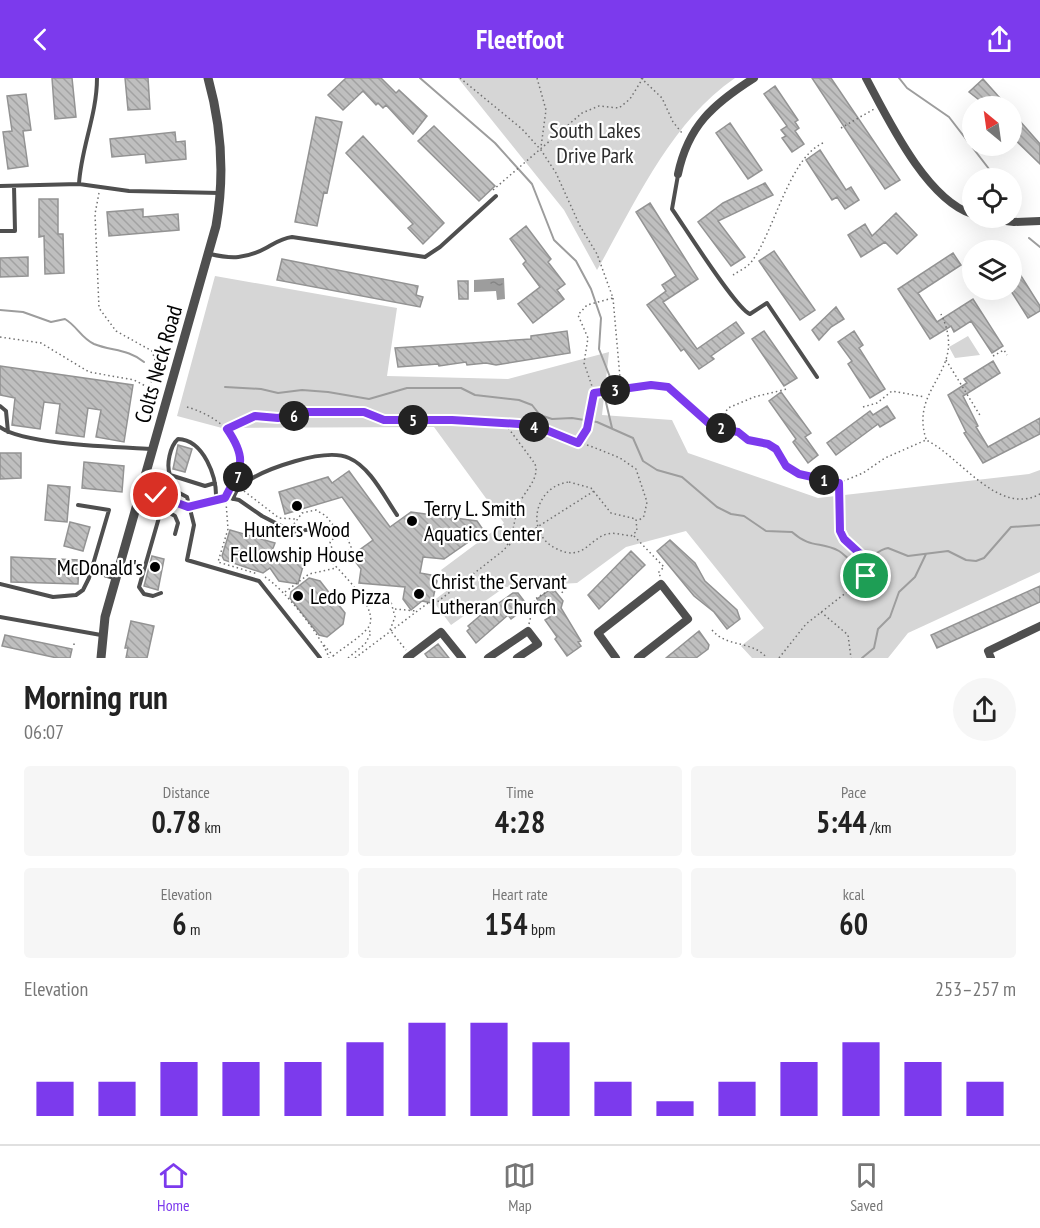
<!DOCTYPE html>
<html lang="en">
<head>
<meta charset="utf-8">
<style>
	:root { --surface:#fff; --page:#f6f6f6; --text:#222; --muted:#767676; --line:#e0e0e0; --accent:#7c3aed }
	body { margin:0; font-family:"PT Sans Narrow",sans-serif; background:var(--page); color:var(--text); height:100vh; display:flex; flex-direction:column; font-size:22px; white-space:nowrap }
	* { box-sizing:border-box; margin:0 }
	p { font-size:20px; color:var(--muted) }
	.icon { flex:none; width:33px; height:33px; fill:none; stroke:currentColor; stroke-width:2; stroke-linecap:round; stroke-linejoin:round }
	.map { position:relative; height:580px; overflow:hidden }
	.details { display:flex; flex-direction:column; background:var(--surface); flex:1 }
	.details>* { flex:none }
	.needle { width:39px; rotate:331deg }
	.fabs { position:absolute; left:962px; top:18px; display:grid; gap:12px }
	.fabs a { display:grid; place-items:center; width:60px; height:60px; border-radius:50%; background:var(--surface); box-shadow:0 6px 24px #0002; font-size:30px }
	.pin { position:absolute; display:grid; place-items:center; width:51px; height:51px; color:#fff; margin:-26px; border:3px solid #fff; border-radius:50%; box-shadow:0 2px 6px #0007 }
	.km { position:absolute; width:30px; height:30px; margin:-15px; border-radius:50%; background:#222; color:#fff; font-size:16px; line-height:30px; text-align:center }
	.round { display:grid; place-items:center; flex:none; width:63px; height:63px; border-radius:32px; background:var(--page) }
	.summary { display:flex; align-items:center; justify-content:space-between; height:102px; padding:0 24px }
	h1 { font-size:33px; font-weight:800; line-height:45px }
	.stats { display:grid; grid-template-columns:repeat(3,1fr); gap:9px; height:102px; padding:6px 24px }
	.stats div { display:grid; align-content:center; border-radius:6px; background:var(--page); text-align:center }
	.stats b { font-size:30px; font-weight:800 }
	.stats small { font-size:16px; font-weight:400 }
	.stats p { font-size:16px }
	.chart { height:168px; padding:12px 24px }
	.chart p { display:flex; justify-content:space-between }
	.chart svg { width:100%; height:108px; margin-top:6px; stroke:var(--accent); stroke-width:6 }
	header { display:flex; justify-content:space-between; align-items:center; height:78px; padding:0 24px; background:var(--accent); color:#fff; font-size:27px; font-weight:800 }
	.tab-bar { display:flex; justify-content:space-around; align-items:center; height:84px; border-top:2px solid var(--line); background:var(--surface); font-size:16px; color:var(--muted) }
	.tab-bar a { display:grid; justify-items:center; gap:3px }
	.tab-bar .on { color:var(--accent) }
	.map>svg:first-child { display:block }
	.green { fill:#d6d6d6 }
	.water { fill:url(#water-ripples) }
	.lines { fill:none; stroke-linecap:round; stroke-linejoin:round }
	.stream { stroke:#9d9d9d; stroke-width:2 }
	.building { fill:url(#building-back-hatch); stroke:#939393; stroke-width:1.5 }
	.path { stroke:#717171; stroke-width:1.5; stroke-dasharray:1.5 3; stroke-linecap:butt }
	.service { stroke:#4f4f4f; stroke-width:4 }
	.minor { stroke:#4f4f4f; stroke-width:8 }
	.tertiary { stroke:#4f4f4f; stroke-width:9 }
	.route-casing { stroke:#fff; stroke-width:12 }
	.route { stroke:#7c3aed; stroke-width:8 }
	.poi-dot { fill:#000; stroke:#fff; stroke-width:2 }
	.labels { text-anchor:middle; dominant-baseline:central; stroke-width:4.5; stroke-linejoin:round; paint-order:stroke }
	.park-label { font-size:22px; fill:#2d2d2d; stroke:#fff }
	.street-label { font-size:22px; fill:#000; stroke:#fff }
	.poi-label { font-size:22px; fill:#000; stroke:#fff; text-anchor:start }
</style>
</head>
<body>
<header><svg class="icon" aria-label="back" viewBox="0 0 24 24"><path d="M15 5l-7 7 7 7"/></svg>Fleetfoot<svg class="icon" aria-label="share" viewBox="0 0 24 24"><path d="M12 15V3M7 8l5-5 5 5M5 13v7h14v-7"/></svg></header>
<div class="map">
<svg width="1040" height="580" viewBox="0 0 1040 580">
	<defs>
		<pattern id="water-ripples" width="26" height="14" patternUnits="userSpaceOnUse" patternTransform="scale(1.5)"><rect width="26" height="14" fill="#9d9d9d"/><path d="M2 4q2-2 4 0t4 0M15 11q2-2 4 0t4 0" fill="none" stroke="#858585"/></pattern>
		<pattern id="building-back-hatch" width="6" height="6" patternUnits="userSpaceOnUse" patternTransform="scale(1.5)"><rect width="6" height="6" fill="#bfbfbf"/><path d="M-1 5l2 2M0 0l6 6M5-1l2 2" fill="none" stroke="#a2a2a2"/></pattern>
	</defs>
	<rect width="100%" height="100%" fill="#fff"/>
	<path class="green" d="M458,0H735C669,46 636,124 597,192L564,132Z
		M215,198L397,230L387,298L508,301L609,274L602,337L672,342L688,375L818,420L1029,396L1040,392V494L908,555L888,580H752L741,568L764,550L686,453L626,469L577,505L505,509L451,547L433,523L453,508L441,492L504,445L434,349L222,350L177,338Z
		M968,258L980,277L955,280L949,269Z"/>
	<path class="water" d="M504,200L505,221L497,222L496,213L474,214V202Z"/>
	<g class="lines">
		<path class="stream" d="M420,0L495,65L532,106L554,162L576,183L591,211L601,240L599,271L610,299L605,320L612,350
			M899,0L907,10L949,39L996,100
			M1029,160L1040,169
			M0,232L23,234L51,244L65,241C77,248 81,260 94,266C111,273 129,271 144,284
			M225,309L261,311L278,315L302,312L328,314L369,321L407,310H461L475,317L519,322L532,327L540,337L552,341L572,340L597,344L633,360L643,383L657,392L682,399L717,429L731,436L744,438L766,453L792,454C811,471 821,463 839,473C846,477 850,485 859,485C870,484 877,471 888,470L908,478L948,473L966,482L976,483L984,480L1011,449L1040,447
			M862,580L874,570L878,551L890,539L899,514L915,499L926,476"/>
	</g>
	<path class="building" d="M52,0H72L76,39L55,41Z
		M125,0H148L150,31L128,32Z
		M346,0H381L396,15L399,12L427,38L413,56L386,27L383,30L378,25L376,27L363,13L343,32L328,17Z
		M812,0H831L900,102L885,111Z
		M983,1L1007,28H987L969,14Z
		M775,8L798,42L795,44L799,50L795,53L804,66L792,74L782,60L786,58L781,52L787,48L764,16Z
		M26,16L31,52L23,53L28,88L8,91L3,54L12,53L7,18Z
		M1011,33L1040,66V86L1011,58Z
		M316,39L342,44L327,115L324,114L317,148L295,144Z
		M730,45L762,92L748,101L716,55Z
		M434,48L495,108L479,123L418,63Z
		M175,54L176,64L185,63L186,81L146,85L145,76L112,79L110,61Z
		M363,58L444,145L423,166L408,150L413,146L346,75Z
		M820,72L846,112L851,109L859,122L845,131L837,119L832,122L806,82Z
		M765,105L773,117L718,143L745,179L731,188L698,144L723,125Z
		M39,121H58V156H63L64,195L45,196L44,158L39,159Z
		M650,125L698,201L663,224L697,271L736,244L744,255L711,278L714,281L699,291L684,271L681,273L647,227L666,213L662,207L676,198L636,134Z
		M143,131V139L178,136L179,152L109,158L107,134Z
		M896,135L917,157L897,176L885,164L861,179L848,157L865,146L872,158Z
		M526,148L551,181L548,184L565,206L557,212L564,221L533,245L518,226L540,209L523,186L526,183L510,161Z
		M774,173L815,232L800,242L759,183Z
		M953,175L961,187L918,215L937,244L973,221L1003,268L992,275L971,243L954,254L951,248L930,261L898,211Z
		M28,179V198L0,199V180Z
		M282,181L418,208L416,217L423,219L420,229L277,202Z
		M1011,182L1040,228V233L1028,240L1011,213Z
		M458,203H468V221H459Z
		M836,229L844,241L831,249L819,262L812,252Z
		M567,253L570,275L496,287L486,285L467,287L466,284L439,288L438,286L398,289L395,270L531,261V258Z
		M764,253L797,300L784,308L752,261Z
		M854,253L863,267L859,270L885,311L870,320L848,286L852,283L838,264Z
		M993,283L1000,295L963,318L978,348L976,349L988,369L1040,340V356L983,385L964,355L966,354L948,317L967,305L964,301Z
		M0,288L133,307L124,364L96,359L101,332L88,330L84,359L56,355L60,326L44,324L40,351L12,347L15,320L0,317Z
		M781,314L811,355L805,359L818,377L808,385L793,364L796,361L769,323Z
		M887,328L895,340L880,349L878,346L836,377L827,365L870,333L873,337Z
		M178,367L192,371L185,394L173,391Z
		M0,375H21V400L0,401Z
		M84,384L124,388L122,414L82,410Z
		M349,393L390,449L411,434L477,443L484,453L444,481L423,479L420,495L431,497L437,503L432,525L422,523L411,532L403,521L405,509L359,505L361,491L351,478L373,462L342,419L285,436L279,414L328,399L332,405Z
		M48,407L70,409L67,444L45,442Z
		M70,444L90,449L83,473L64,468Z
		M230,452L275,465L272,473L290,478L296,474L304,485L298,506L279,503L270,490L263,495L224,482L222,478Z
		M670,462L695,485L705,503L737,532L740,541L727,551L714,534L694,518L657,473Z
		M631,473L645,487L599,531L588,517Z
		M152,478L164,481L158,512L144,508Z
		M11,479L79,482L78,506L11,504Z
		M309,500L320,503L345,535L343,546L327,559L319,557L290,520L291,514Z
		M1040,508V524L937,570L931,557Z
		M551,511L553,514L555,513L563,523L561,530L581,563L578,564L581,568L567,578L555,561L557,559L545,542L550,539L537,521Z
		M513,515H518L528,528L511,541L508,537L476,565L467,553L470,550L468,548L495,525L496,527Z
		M131,543L154,548L147,580H126L128,570H125Z
		M699,553L709,567L708,571L696,580H666Z
		M5,557L72,571L70,580H57L2,568Z
		M438,566L449,580H428L425,576Z"/>
	<g class="lines">
		<path class="path" d="M460,0L522,51L541,72L556,95L580,148L597,176L613,220L587,227L578,237L588,260L584,285L594,314
			M537,0L546,32L541,69
			M641,0L662,20L673,44L682,55
			M841,50L874,31
			M493,112L582,35L599,28L619,30L630,21L643,0
			M99,115L95,136L99,230L116,253L152,273L155,282L150,311
			M733,197C739,193 748,189 752,183C774,154 789,80 823,65
			M613,220L621,311
			M0,259L41,265L89,294L134,302L157,314
			M993,278L1004,272L1007,277
			M946,282L981,339
			M187,329C215,337 247,359 240,393C238,401 232,407 228,414
			M863,329L877,325L892,313L925,319
			M227,351L255,338L288,340L306,334H364L384,342L452,341L519,346L546,352L598,371L620,380L636,391L647,424L644,438L638,443
			M725,351L731,343L725,335L728,330L754,319L787,311
			M926,361C909,307 969,294 941,236
			M578,365L587,351L594,315L651,307L668,308L713,349L738,354L748,362L768,366L776,371L786,388L799,396L839,405L863,395L885,380L926,362C960,378 998,439 1040,416
			M569,404L591,410L611,435L636,441L637,453L631,458C623,457 615,454 607,456C589,461 583,484 557,471C524,456 534,408 569,404Z
			M244,413L279,440L295,441
			M226,424L228,451L218,484L258,496
			M294,446L302,435L316,432L326,438L340,456
			M634,458L664,489L658,495L661,499
			M509,467L594,413
			M265,499C284,511 322,558 329,580
			M285,514L309,496L336,490
			M367,524L383,519L391,524L395,539L390,552L406,572
			M395,531L416,533
			M821,534L848,557L851,580
			M529,546L535,521L556,508L563,515
			M712,552C727,570 752,562 767,580
			M74,567V565
			M324,567L335,580
			M333,578C344,569 358,561 367,551C383,534 343,497 332,484L344,478L351,469L347,459L337,457L330,464L334,477L344,478
			M348,580L365,566L371,555L369,552
			M355,580L428,525L432,528L504,472C515,457 513,441 520,424C525,413 540,400 535,386C534,384 509,351 505,346
			M779,580L806,546L861,503L870,486C864,475 853,472 845,463C834,450 838,422 839,406"/>
		<path class="service" d="M678,97L672,131C684,148 736,231 750,236L767,225L817,299
			M79,106C81,70 97,37 97,0
			M0,108L79,106L129,113L220,115
			M0,153H15L14,108
			M210,176C231,181 246,181 266,170C275,165 282,160 292,159L425,179L440,169L496,118
			M0,328L6,333L8,354
			M0,349C24,367 119,369 153,371
			M145,402L168,409L187,419L194,447L187,482L259,503L320,580
			M215,405L205,408L170,397C166,387 170,368 178,361C204,362 217,399 216,421
			M141,414L188,429
			M233,421C235,415 238,409 243,406C264,391 325,369 349,380C370,389 384,418 397,437
			M188,429L225,419L239,422L262,438L293,454L312,451
			M91,493L114,500
			M0,506L53,519L76,517L83,512L89,500L109,432L78,427
			M161,515L153,518L144,516L139,509L160,436L168,434L175,438L178,445L175,456
			M0,539L101,557"/>
		<path class="minor" d="M866,0C888,41 926,121 972,136
			M678,96C688,48 713,26 754,0
			M981,140L1014,144L1040,143
			M407,580L441,554L462,580
			M488,580L528,553L538,566L517,580
			M616,580L598,555L661,506L688,541L638,580
			M991,580L988,573L1040,548"/>
		<path class="tertiary" d="M101,580L105,539L216,148C225,97 222,50 208,0"/>
	</g>
	<g class="lines">
		<g class="route-casing">
			<path id="route" d="M156,417L188,429L225,420C240,390 249,383 227,351L255,338L278,340L306,334H364L384,342H452L519,346L546,352L578,365L587,351L594,315L651,307L668,309L713,349L738,354L748,362L768,366L776,371L786,388L799,396L839,405L840,453L844,461L869,484L866,498"/>
		</g>
		<use href="#route" class="route"/>
	</g>
	<g class="poi-dot">
		<circle cx="297" cy="428" r="6"/>
		<circle cx="412" cy="443" r="6"/>
		<circle cx="155" cy="489" r="6"/>
		<circle cx="419" cy="516" r="6"/>
		<circle cx="298" cy="518" r="6"/>
	</g>
	<g class="labels">
		<g class="park-label">
			<text x="595" y="52">South Lakes<tspan x="595" dy="25">Drive Park</tspan></text>
		</g>
		<g class="street-label">
			<text transform="translate(158 286) rotate(-74)">Colts Neck Road</text>
		</g>
		<g class="poi-label">
			<text x="424" y="430">Terry L. Smith<tspan x="424" dy="25">Aquatics Center</tspan></text>
			<text x="297" y="451" text-anchor="middle">Hunters Wood<tspan x="297" dy="25">Fellowship House</tspan></text>
			<text x="143" y="489" text-anchor="end">McDonald's</text>
			<text x="431" y="503">Christ the Servant<tspan x="431" dy="25">Lutheran Church</tspan></text>
			<text x="310" y="518">Ledo Pizza</text>
		</g>
	</g>
</svg>
<div class="fabs">
<a><svg class="needle" viewBox="-14 -14 28 28"><path d="M0-13l5 13h-10z" fill="#e53935"/><path d="M0 13l5-13h-10z" fill="#767676"/></svg></a>
<a><svg class="icon" aria-label="locate" viewBox="0 0 24 24"><circle cx="12" cy="12" r="6"/><path d="M12 2v4M12 18v4M2 12h4M18 12h4"/></svg></a>
<a><svg class="icon" aria-label="layers" viewBox="0 0 24 24"><path d="M12 4l9 5-9 5-9-5zM3 14l9 5 9-5"/></svg></a>
</div>
<div class="pin" style="left:866px;top:498px;background:#1e9e55"><svg class="icon" aria-label="arrive" viewBox="0 0 24 24"><path d="M6 21V4h12l-3 4 3 4H6"/></svg></div>
<div class="pin" style="left:156px;top:417px;background:#d93025"><svg class="icon" aria-label="check" viewBox="0 0 24 24"><path d="M5 12l5 5 9-10"/></svg></div>
<b class="km" style="left:824px;top:402px">1</b>
<b class="km" style="left:721px;top:350px">2</b>
<b class="km" style="left:615px;top:312px">3</b>
<b class="km" style="left:534px;top:349px">4</b>
<b class="km" style="left:413px;top:342px">5</b>
<b class="km" style="left:294px;top:338px">6</b>
<b class="km" style="left:238px;top:399px">7</b>
</div>
<section class="details">
<div class="summary"><div><h1>Morning run</h1><p>06:07</p></div><a class="round"><svg class="icon" aria-label="share" viewBox="0 0 24 24"><path d="M12 15V3M7 8l5-5 5 5M5 13v7h14v-7"/></svg></a></div>
<div class="stats">
<div><p>Distance</p><b>0.78<small> km</small></b></div>
<div><p>Time</p><b>4:28</b></div>
<div><p>Pace</p><b>5:44<small> /km</small></b></div>
</div>
<div class="stats">
<div><p>Elevation</p><b>6<small> m</small></b></div>
<div><p>Heart rate</p><b>154<small> bpm</small></b></div>
<div><p>kcal</p><b>60</b></div>
</div>
<div class="chart"><p><span>Elevation</span>253–257 m</p>
<svg viewBox="0 0 160 44" preserveAspectRatio="none"><path d="M5 44V30M15 44V30M25 44V22M35 44V22M45 44V22M55 44V14M65 44V6M75 44V6M85 44V14M95 44V30M105 44V38M115 44V30M125 44V22M135 44V14M145 44V22M155 44V30"/></svg>
</div>
</section>
<nav class="tab-bar">
<a class="on"><svg class="icon" aria-label="home" viewBox="0 0 24 24"><path d="M3 11l9-7 9 7M6 9v11h12V9"/></svg>Home</a>
<a><svg class="icon" aria-label="map" viewBox="0 0 24 24"><path d="M3 6l6-2 6 2 6-2v14l-6 2-6-2-6 2zM9 4v14M15 6v14"/></svg>Map</a>
<a><svg class="icon" aria-label="saved" viewBox="0 0 24 24"><path d="M7 4h10v16l-5-4-5 4z"/></svg>Saved</a>
</nav>
</body>
</html>
